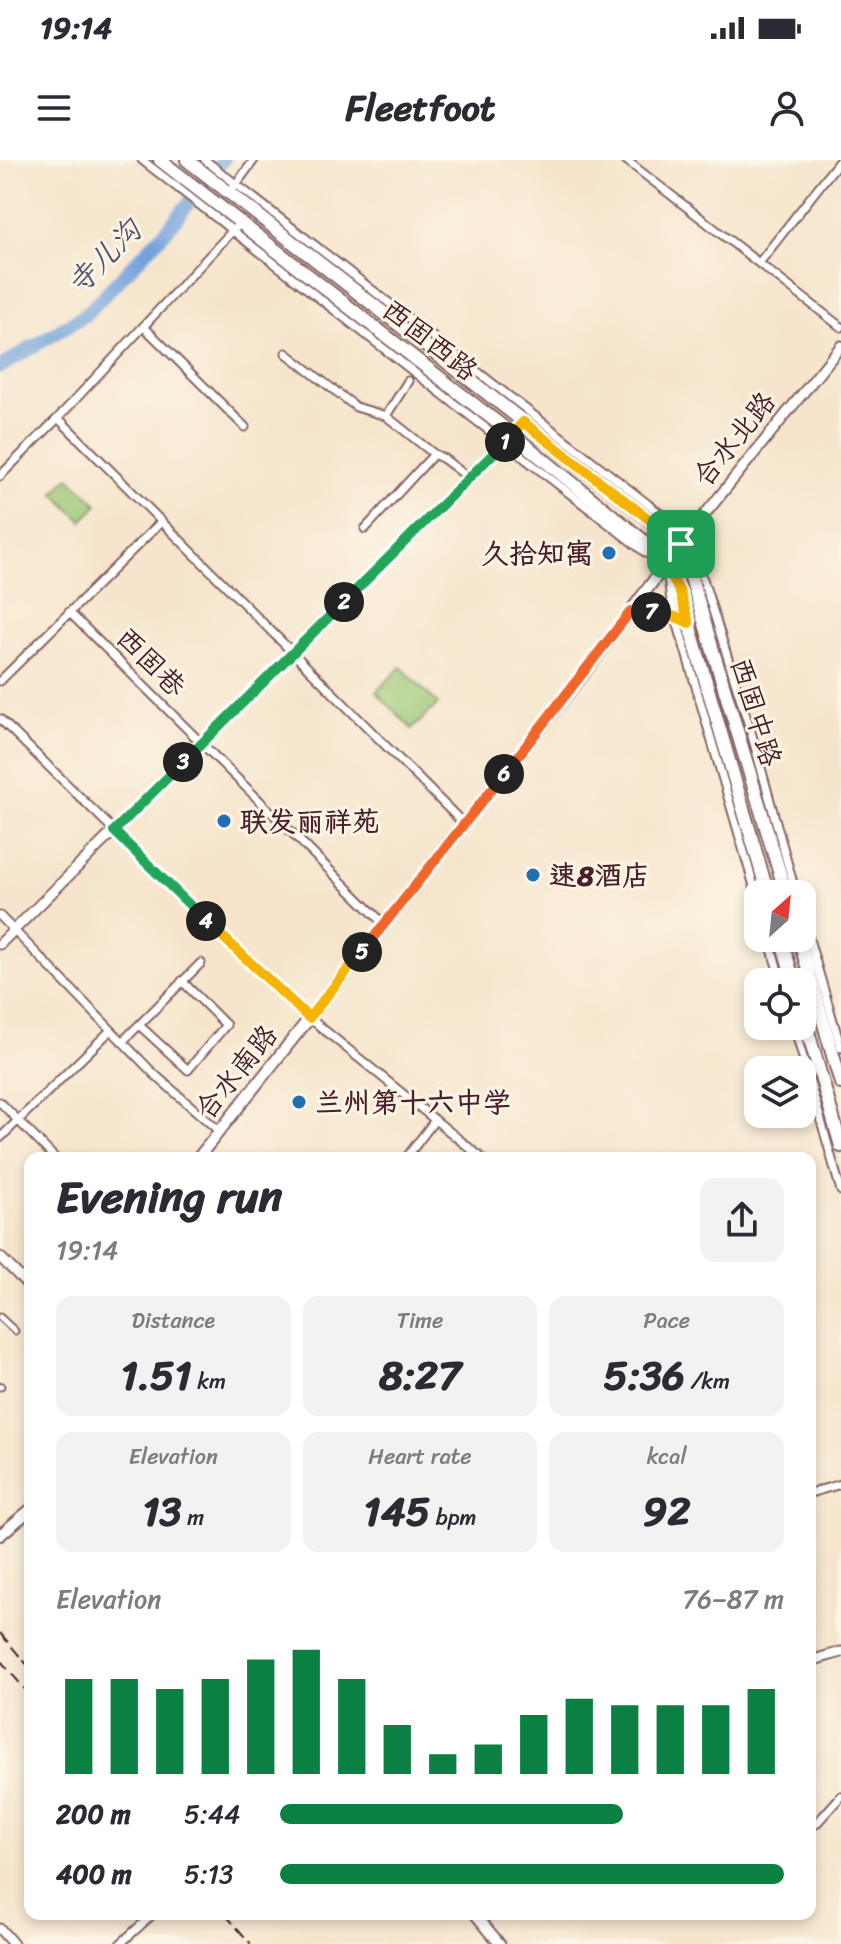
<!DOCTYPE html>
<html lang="en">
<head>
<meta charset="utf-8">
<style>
	:root { --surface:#fff; --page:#f2f2f3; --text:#2b2b33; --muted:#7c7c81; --accent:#0b8043 }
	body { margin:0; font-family:Sriracha,"LXGW WenKai TC",sans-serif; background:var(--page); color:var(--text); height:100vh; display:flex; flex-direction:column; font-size:30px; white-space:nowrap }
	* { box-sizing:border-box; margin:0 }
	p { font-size:26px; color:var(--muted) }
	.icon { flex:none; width:44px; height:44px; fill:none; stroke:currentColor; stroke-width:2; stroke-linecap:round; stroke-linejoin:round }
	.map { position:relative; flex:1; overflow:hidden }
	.details { position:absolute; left:24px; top:992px; width:792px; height:768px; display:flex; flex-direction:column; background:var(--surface); border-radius:16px; box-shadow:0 4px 12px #0003 }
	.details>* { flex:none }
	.needle { width:52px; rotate:27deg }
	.controls { position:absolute; left:744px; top:720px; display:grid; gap:16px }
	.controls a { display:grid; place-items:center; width:72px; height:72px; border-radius:16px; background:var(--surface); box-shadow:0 4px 12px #0003; font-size:40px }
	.pin { position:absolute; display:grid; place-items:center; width:68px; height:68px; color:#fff; margin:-34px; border-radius:16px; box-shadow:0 4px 12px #0006 }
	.km { position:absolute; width:40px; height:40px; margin:-20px; border-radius:50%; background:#222; color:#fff; font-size:22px; line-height:40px; text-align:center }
	.round { display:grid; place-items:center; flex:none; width:84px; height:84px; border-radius:16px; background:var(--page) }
	.summary { display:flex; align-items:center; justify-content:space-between; height:136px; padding:0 32px }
	h1 { font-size:44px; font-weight:700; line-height:60px }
	.figures { display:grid; grid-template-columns:repeat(3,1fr); gap:12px; height:136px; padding:8px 32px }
	.figures div { display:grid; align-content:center; border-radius:16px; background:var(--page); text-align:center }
	.figures b { font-size:40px; font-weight:700 }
	.figures small { font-size:22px; font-weight:400 }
	.figures p { font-size:22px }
	.chart { height:224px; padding:16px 32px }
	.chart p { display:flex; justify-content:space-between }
	.chart svg { width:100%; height:144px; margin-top:8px; stroke:var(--accent); stroke-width:6 }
	ul { padding:0 32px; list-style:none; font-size:26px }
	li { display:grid; grid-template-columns:128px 96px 1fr; align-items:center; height:60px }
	li i { height:20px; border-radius:10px; background:var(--accent) }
	.status { display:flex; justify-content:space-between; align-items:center; height:56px; padding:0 40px; background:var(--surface); direction:ltr }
	.status svg { height:22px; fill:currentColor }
	header { display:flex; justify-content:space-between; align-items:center; height:104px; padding:0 32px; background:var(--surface); font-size:36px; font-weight:700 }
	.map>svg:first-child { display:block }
	.green { fill:#9bc876; stroke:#727450; stroke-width:2 }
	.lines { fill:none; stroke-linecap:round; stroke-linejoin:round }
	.river { stroke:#72a2dc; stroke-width:14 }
	.pedestrian-casing { stroke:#866463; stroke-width:9 }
	.minor-casing { stroke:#866463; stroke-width:11 }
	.tertiary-casing { stroke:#866463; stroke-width:13 }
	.secondary-casing { stroke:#866463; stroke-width:14 }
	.primary-casing { stroke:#866463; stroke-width:16 }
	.pedestrian { stroke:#fff; stroke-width:5 }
	.minor { stroke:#fff; stroke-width:7 }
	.tertiary { stroke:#fff; stroke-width:9 }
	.secondary { stroke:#fff; stroke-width:10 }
	.primary { stroke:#fff; stroke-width:12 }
	.rail { stroke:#4a1f2b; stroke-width:2; stroke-dasharray:12 6; stroke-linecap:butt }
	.split-1-casing { stroke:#fff; stroke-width:16 }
	.split-2-casing { stroke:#fff; stroke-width:16 }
	.split-3-casing { stroke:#fff; stroke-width:16 }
	.split-4-casing { stroke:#fff; stroke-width:16 }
	.split-5-casing { stroke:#fff; stroke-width:16 }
	.split-6-casing { stroke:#fff; stroke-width:16 }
	.split-7-casing { stroke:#fff; stroke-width:16 }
	.split-8-casing { stroke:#fff; stroke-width:16 }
	.split-1 { stroke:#f5b400; stroke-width:10 }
	.split-2 { stroke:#22a559; stroke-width:10 }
	.split-3 { stroke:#22a559; stroke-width:10 }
	.split-4 { stroke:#22a559; stroke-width:10 }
	.split-5 { stroke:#f5b400; stroke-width:10 }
	.split-6 { stroke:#f0652b; stroke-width:10 }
	.split-7 { stroke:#f0652b; stroke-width:10 }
	.split-8 { stroke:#f5b400; stroke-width:10 }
	.poi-dot { fill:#1f6fb2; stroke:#fcf5e5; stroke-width:3 }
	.labels { text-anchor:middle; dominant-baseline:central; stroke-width:6; stroke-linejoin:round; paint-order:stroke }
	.street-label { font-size:28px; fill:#4a1f2b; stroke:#fcf5e5 }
	.poi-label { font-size:28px; font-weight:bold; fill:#4a1f2b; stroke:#fcf5e5; text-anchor:start }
	.water-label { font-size:30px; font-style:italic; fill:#5a5372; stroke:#fcf5e5 }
</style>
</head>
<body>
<div class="status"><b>19:14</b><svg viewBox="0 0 49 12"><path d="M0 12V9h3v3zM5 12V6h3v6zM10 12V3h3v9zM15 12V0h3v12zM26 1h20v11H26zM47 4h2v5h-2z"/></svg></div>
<header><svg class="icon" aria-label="menu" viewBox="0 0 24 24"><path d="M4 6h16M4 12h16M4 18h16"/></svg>Fleetfoot<svg class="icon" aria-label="person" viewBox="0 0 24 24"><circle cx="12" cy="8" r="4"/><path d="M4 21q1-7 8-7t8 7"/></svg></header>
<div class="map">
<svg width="841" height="1784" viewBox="0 0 841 1784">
	<rect width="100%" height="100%" fill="#fcf5e5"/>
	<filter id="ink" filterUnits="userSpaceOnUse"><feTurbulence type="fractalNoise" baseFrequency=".0125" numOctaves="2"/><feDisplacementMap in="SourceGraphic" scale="16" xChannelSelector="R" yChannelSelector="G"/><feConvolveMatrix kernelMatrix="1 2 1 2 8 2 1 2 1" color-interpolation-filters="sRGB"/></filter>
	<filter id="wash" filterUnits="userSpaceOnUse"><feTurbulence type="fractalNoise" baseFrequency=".006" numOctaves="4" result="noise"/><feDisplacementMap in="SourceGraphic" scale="32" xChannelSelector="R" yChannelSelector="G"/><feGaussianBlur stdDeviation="1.8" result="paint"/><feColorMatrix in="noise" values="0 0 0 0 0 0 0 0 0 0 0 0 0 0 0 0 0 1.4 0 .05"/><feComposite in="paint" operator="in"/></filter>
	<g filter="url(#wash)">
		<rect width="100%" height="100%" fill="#f6e5cc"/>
		<path class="green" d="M69,317L98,345L82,361L54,333Z
			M401,507L438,544L412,569L376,532Z"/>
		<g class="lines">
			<path class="river" d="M0,207L85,155L167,70L223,0"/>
		</g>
	</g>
	<g filter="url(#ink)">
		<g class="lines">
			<g class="pedestrian-casing">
				<path id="pedestrian" d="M0,1157L15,1171
					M0,1227L1,1226"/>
			</g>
			<g class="minor-casing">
				<path id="minor" d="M142,0L646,393L659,400
					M205,0L671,362L679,380
					M626,0L841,167
					M234,27L254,0
					M759,103L840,0
					M144,167L245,267
					M286,193L356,247L386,256L408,221
					M58,258L464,664
					M434,294L444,299L469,318
					M0,316L58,258L236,67
					M365,369L434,294L386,256
					M688,394L703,419L751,572L796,734
					M668,416L671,441L758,740
					M69,452L384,764
					M0,521L161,362
					M0,559L291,843L482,998
					M802,755L841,888
					M0,756L153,913L219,971
					M769,778L781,822
					M139,865L188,910L226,865L182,821
					M794,866L841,1031
					M122,882L201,803
					M0,942L55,998
					M0,978L111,870
					M406,998L435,960
					M810,1333L841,1324
					M816,1664L841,1636
					M120,1784L153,1754"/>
			</g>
			<g class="tertiary-casing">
				<path id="tertiary" d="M681,384L841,186
					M0,784L454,333L523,262
					M0,1097L30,1127
					M810,1501L841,1492
					M475,1754L500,1784
					M0,1769L13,1784"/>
			</g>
			<g class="secondary-casing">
				<path id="secondary" d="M631,451L666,455L689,463
					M198,998L582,516L681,384
					M0,1375L30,1350"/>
			</g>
			<g class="primary-casing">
				<path id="primary" d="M160,0L512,274L651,387L666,404L680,433L768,734
					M187,0L681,384L786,734
					M781,778L794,822
					M799,778L841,923
					M802,851L841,986"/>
			</g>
			<use href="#pedestrian" class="pedestrian"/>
			<use href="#minor" class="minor"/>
			<use href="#tertiary" class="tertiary"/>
			<use href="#secondary" class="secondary"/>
			<use href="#primary" class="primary"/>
			<path class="rail" d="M0,1473L30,1508
				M0,1500L30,1535
				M225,1754L251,1784"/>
		</g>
	</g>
	<g class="lines" filter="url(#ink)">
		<g class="split-1-casing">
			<path id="split-1" d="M505,282L523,262L681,384"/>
		</g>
		<g class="split-2-casing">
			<path id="split-2" d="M344,442L505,282"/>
		</g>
		<g class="split-3-casing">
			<path id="split-3" d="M183,602L344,442"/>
		</g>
		<g class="split-4-casing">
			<path id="split-4" d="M183,602L114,671L206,761"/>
		</g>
		<g class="split-5-casing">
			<path id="split-5" d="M206,761L309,858L362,792"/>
		</g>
		<g class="split-6-casing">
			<path id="split-6" d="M362,792L504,614"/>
		</g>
		<g class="split-7-casing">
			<path id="split-7" d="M504,614L631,451L651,452"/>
		</g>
		<g class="split-8-casing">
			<path id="split-8" d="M651,452L676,457L689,463L680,433L666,404L681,384"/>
		</g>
		<use href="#split-1" class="split-1"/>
		<use href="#split-2" class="split-2"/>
		<use href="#split-3" class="split-3"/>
		<use href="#split-4" class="split-4"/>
		<use href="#split-5" class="split-5"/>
		<use href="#split-6" class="split-6"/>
		<use href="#split-7" class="split-7"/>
		<use href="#split-8" class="split-8"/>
	</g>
	<g class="poi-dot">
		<circle cx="609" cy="393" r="8"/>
		<circle cx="224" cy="661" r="8"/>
		<circle cx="533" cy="715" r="8"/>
		<circle cx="299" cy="942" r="8"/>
	</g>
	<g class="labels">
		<g class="street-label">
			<text transform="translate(430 180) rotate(38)">西固西路</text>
			<text transform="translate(734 279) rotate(-51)">合水北路</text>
			<text transform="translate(151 502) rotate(45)">西固巷</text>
			<text transform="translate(756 552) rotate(73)">西固中路</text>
			<text transform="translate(236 912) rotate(-51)">合水南路</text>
		</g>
		<g class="poi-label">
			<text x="593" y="393" text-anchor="end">久拾知寓</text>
			<text x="240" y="661">联发丽祥苑</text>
			<text x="549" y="715">速8酒店</text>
			<text x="315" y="942">兰州第十六中学</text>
		</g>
		<g class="water-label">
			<text transform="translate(104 97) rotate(-45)">寺儿沟</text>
		</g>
	</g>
</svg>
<div class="controls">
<a><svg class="needle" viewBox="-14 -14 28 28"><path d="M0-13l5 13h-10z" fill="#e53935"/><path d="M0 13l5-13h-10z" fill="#7c7c81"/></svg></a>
<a><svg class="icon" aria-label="locate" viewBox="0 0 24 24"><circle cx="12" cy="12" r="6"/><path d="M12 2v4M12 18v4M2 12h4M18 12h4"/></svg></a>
<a><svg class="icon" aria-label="layers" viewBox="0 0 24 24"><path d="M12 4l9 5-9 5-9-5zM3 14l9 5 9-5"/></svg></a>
</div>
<div class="pin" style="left:681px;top:384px;background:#1e9e55"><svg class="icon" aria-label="arrive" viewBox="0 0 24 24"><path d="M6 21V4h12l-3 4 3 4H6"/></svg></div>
<b class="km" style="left:505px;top:282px">1</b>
<b class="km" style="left:344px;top:442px">2</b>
<b class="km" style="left:183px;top:602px">3</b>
<b class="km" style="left:206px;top:761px">4</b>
<b class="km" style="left:362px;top:792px">5</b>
<b class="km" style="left:504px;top:614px">6</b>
<b class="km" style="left:651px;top:452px">7</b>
<section class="details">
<div class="summary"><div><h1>Evening run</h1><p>19:14</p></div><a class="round"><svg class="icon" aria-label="share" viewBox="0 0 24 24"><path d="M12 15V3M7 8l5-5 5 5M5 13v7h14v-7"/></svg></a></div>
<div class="figures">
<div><p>Distance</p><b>1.51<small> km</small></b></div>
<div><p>Time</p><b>8:27</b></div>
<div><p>Pace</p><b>5:36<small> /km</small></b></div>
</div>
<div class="figures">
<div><p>Elevation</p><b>13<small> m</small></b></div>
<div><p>Heart rate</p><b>145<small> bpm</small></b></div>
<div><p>kcal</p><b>92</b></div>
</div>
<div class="chart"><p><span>Elevation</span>76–87 m</p>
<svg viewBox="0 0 160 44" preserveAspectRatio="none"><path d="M5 44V15M15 44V15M25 44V18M35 44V15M45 44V9M55 44V6M65 44V15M75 44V29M85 44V38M95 44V35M105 44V26M115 44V21M125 44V23M135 44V23M145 44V23M155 44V18"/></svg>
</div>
<ul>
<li><b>200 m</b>5:44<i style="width:68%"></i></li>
<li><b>400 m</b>5:13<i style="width:100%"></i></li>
</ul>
</section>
</div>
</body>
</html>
